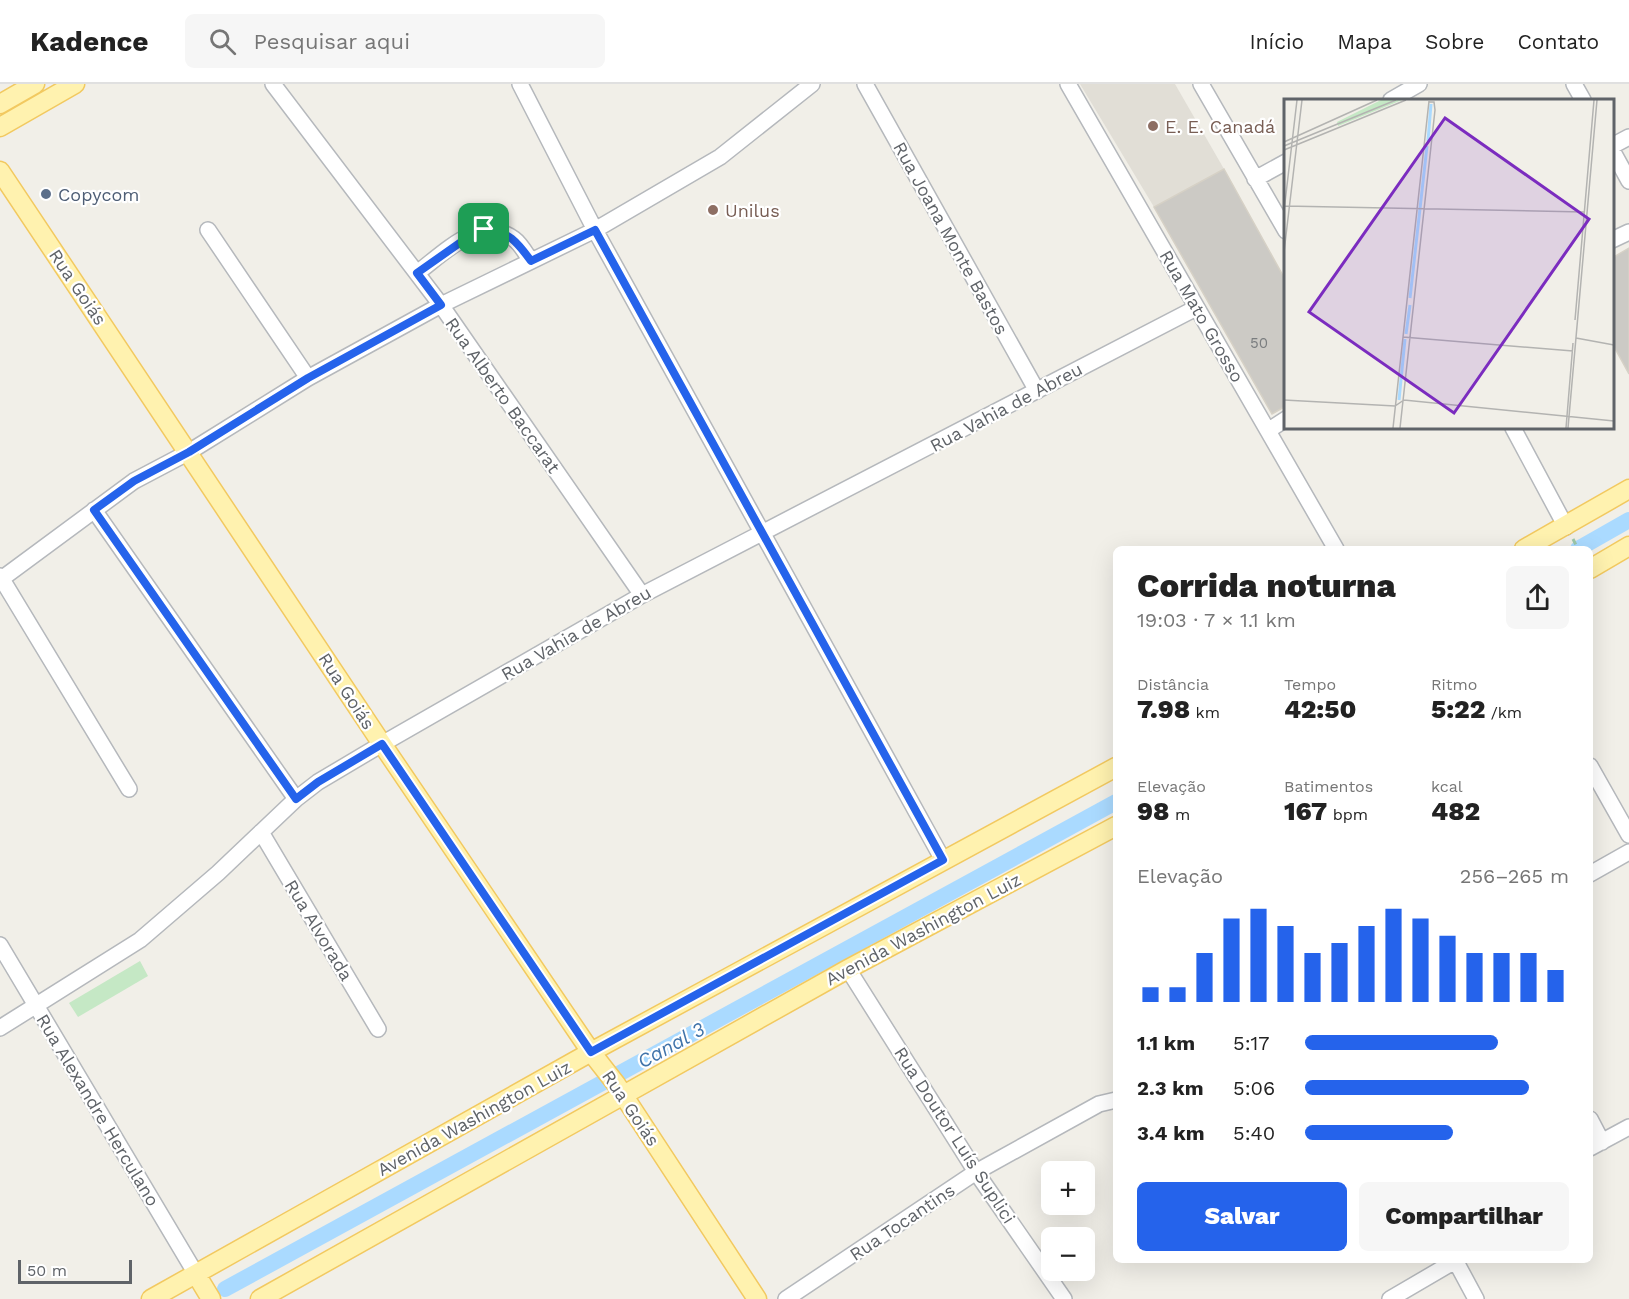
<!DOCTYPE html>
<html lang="pt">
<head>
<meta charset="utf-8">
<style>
	:root { --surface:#fff; --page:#f6f6f6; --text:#222; --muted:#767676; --line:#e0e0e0; --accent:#2563eb }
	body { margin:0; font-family:"Work Sans",sans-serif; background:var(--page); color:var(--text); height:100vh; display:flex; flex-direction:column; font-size:22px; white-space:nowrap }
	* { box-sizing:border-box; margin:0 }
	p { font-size:20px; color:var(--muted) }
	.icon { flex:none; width:33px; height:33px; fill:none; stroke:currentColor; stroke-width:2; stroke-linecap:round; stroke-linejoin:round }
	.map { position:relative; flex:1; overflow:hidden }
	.side { position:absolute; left:1113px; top:462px; width:480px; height:717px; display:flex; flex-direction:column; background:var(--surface); border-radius:9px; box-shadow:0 6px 24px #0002 }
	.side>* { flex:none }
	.controls { position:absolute; left:1041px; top:1077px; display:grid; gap:12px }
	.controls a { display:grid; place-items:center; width:54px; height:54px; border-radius:9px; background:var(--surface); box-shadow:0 6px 24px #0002; font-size:30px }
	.scale { position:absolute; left:18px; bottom:15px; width:114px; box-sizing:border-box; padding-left:6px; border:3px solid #5f6368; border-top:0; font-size:16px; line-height:21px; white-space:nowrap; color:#5f6368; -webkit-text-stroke:4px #fff; paint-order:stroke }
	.pin { position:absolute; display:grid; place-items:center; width:51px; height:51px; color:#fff; margin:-26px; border-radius:12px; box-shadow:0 3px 9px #0006 }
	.round { display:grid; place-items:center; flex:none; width:63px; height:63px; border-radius:9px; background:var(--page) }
	.head { display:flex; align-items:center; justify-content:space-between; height:102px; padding:0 24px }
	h1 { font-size:33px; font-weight:800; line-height:45px }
	.metrics { display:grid; grid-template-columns:repeat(3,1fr); gap:9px; height:102px; padding:6px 24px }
	.metrics div { display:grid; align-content:center }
	.metrics b { font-size:26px; font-weight:800 }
	.metrics small { font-size:16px; font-weight:400 }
	.metrics p { font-size:16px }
	.chart { height:168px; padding:12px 24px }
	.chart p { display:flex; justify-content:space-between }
	.chart svg { width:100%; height:108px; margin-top:6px; stroke:var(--accent); stroke-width:6 }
	.button { display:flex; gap:12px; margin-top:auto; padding:12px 24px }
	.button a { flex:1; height:69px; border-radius:9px; background:var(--accent); color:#fff; font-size:24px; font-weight:800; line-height:69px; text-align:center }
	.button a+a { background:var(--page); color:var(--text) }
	ul { padding:0 24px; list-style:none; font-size:20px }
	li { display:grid; grid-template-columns:96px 72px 1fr; align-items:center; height:45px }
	li i { height:15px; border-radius:8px; background:var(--accent) }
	header { display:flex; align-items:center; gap:36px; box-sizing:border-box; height:84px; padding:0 30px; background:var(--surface); border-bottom:2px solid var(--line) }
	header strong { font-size:28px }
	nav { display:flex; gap:33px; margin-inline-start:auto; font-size:21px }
	.search { width:420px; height:54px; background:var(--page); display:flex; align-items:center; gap:15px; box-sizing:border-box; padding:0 21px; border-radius:9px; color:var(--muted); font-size:22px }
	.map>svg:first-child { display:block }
	.education { fill:#e1ded6 }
	.green { fill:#c5e8c5 }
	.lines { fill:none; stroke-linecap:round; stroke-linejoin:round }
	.canal { stroke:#aadaff; stroke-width:16 }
	.building { fill:#cccac5; stroke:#d6d1c6; stroke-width:1.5 }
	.minor-casing { stroke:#b5b8bc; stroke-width:18 }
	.major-casing { stroke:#f2c960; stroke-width:21 }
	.path { stroke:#9cc7a9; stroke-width:3; stroke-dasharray:6 3; stroke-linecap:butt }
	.minor { stroke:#fff; stroke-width:15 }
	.major { stroke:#fff2af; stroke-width:18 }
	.route-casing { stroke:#fff; stroke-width:12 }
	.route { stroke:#2563eb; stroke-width:8 }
	.education-dot { fill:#8d6e63; stroke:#fff; stroke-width:2 }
	.service-dot { fill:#5c6f8a; stroke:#fff; stroke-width:2 }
	.labels { text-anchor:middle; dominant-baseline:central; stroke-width:4.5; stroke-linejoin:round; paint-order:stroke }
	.number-label { font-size:15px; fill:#7a7d7f }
	.education-label { font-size:18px; fill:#785e54; stroke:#fff; text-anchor:start }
	.service-label { font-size:18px; fill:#4e5e75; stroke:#fff; text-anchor:start }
	.street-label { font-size:18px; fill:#5f6368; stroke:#fff }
	.water-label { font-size:20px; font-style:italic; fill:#4174aa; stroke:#fff }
	.inset-river { fill:none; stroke:#aadaff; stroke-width:3 }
	.inset-road { fill:none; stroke:#b3b3b1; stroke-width:1.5 }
	.view { fill:#7b2cbf; fill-opacity:0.15; stroke:#7b2cbf; stroke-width:3 }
	.inset-edge { fill:none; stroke:#5f6368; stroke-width:3 }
</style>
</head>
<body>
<header>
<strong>Kadence</strong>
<div class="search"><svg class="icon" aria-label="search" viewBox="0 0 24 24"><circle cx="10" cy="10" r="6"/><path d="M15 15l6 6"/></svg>Pesquisar aqui</div>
<nav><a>Início</a><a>Mapa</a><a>Sobre</a><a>Contato</a></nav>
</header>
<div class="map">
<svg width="1629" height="1215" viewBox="0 0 1629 1215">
	<rect width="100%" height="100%" fill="#f1efe8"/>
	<path class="education" d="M1080,0H1175L1224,85L1154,123Z"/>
	<path class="green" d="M140,877L148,892L78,933L69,919Z"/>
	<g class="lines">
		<path class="canal" d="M1578,465L1629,436
			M225,1205L1116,718"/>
	</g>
	<path class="building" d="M1224,85L1286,197V322L1272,330L1154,123Z
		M1629,164V290L1612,259V174Z"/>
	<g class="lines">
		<g class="minor-casing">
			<path id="minor" d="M273,0L441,221L642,511
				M520,0L595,146L943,776
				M865,0L1037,307
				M1068,0L1336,465
				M1201,0L1286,147
				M1574,0L1583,16
				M1391,16L1419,0
				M1612,62L1629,53
				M1612,66L1629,97
				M1255,95L1286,78
				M208,146L308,294
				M1612,156L1629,148
				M417,189C444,169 480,130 514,155C521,160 526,170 531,177
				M1513,344L1566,443
				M1269,346L1286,335
				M94,426L296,715
				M0,492L129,705
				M0,496L134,397L189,368L308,294L441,221L595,146L720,73L812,0
				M1590,682L1629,751
				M261,748L378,945
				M1590,790L1629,768
				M0,861L196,1190
				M848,885L976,1088L1064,1215
				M0,944L140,856L218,789L296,715L318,698L382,660L642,511L1196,224
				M1590,1035L1602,1058
				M1590,1064L1629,1043
				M1455,1176L1476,1215
				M786,1215L976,1088L1099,1020L1116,1016
				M1390,1215L1455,1177"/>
		</g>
		<g class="major-casing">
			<path id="major" d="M0,20L35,0
				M0,43L75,0
				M0,87L382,660L591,968L616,1000L757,1215
				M1524,465L1629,405
				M1590,485L1629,462
				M196,1190L211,1215
				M151,1215L591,968L1116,683
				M260,1215L848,885L1116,742"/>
		</g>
		<path class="path" d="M1573,455L1578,465"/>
		<use href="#minor" class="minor"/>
		<use href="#major" class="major"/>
	</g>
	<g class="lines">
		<g class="route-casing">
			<path id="route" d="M484,145C508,146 518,159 531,177L595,146L943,776L591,968L382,660L318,698L296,715L94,426L134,397L189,368L308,294L441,221L417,189L471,151Z"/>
		</g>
		<use href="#route" class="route"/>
	</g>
	<g class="education-dot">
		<circle cx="1153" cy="42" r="6"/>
		<circle cx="713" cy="126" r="6"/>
	</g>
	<circle class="service-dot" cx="46" cy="110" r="6"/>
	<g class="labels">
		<g class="number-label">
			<text x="1259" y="259">50</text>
		</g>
		<g class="education-label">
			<text x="1165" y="42">E. E. Canadá</text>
			<text x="725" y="126">Unilus</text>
		</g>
		<g class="service-label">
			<text x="58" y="110">Copycom</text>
		</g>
		<g class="street-label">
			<text transform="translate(951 154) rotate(61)">Rua Joana Monte Bastos</text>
			<text transform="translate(78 203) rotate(56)">Rua Goiás</text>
			<text transform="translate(1202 232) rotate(60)">Rua Mato Grosso</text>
			<text transform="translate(503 311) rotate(55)">Rua Alberto Baccarat</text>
			<text transform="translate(1006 323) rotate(-28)">Rua Vahia de Abreu</text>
			<text transform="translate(576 549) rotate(-30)">Rua Vahia de Abreu</text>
			<text transform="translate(347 607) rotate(57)">Rua Goiás</text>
			<text transform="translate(923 845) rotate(-28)">Avenida Washington Luiz</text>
			<text transform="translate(319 846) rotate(59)">Rua Alvorada</text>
			<text transform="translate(631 1024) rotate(56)">Rua Goiás</text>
			<text transform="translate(98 1026) rotate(59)">Rua Alexandre Herculano</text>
			<text transform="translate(474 1034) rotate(-29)">Avenida Washington Luiz</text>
			<text transform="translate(955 1051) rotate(57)">Rua Doutor Luís Suplici</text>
			<text transform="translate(902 1138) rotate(-34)">Rua Tocantins</text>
		</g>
		<g class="water-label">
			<text transform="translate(671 961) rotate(-29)">Canal 3</text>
		</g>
	</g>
	<g transform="translate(1284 15)">
		<rect width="330" height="330" fill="#f1efe8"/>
		<path d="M97,1H118L54,27L53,23Z" fill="#c5e8c5"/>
		<path class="inset-river" d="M144,42L147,5M126,199L143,47M122,235L126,206M115,301L121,240"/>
		<path class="inset-road" d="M0,43L93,1M0,47L112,1M0,51L122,1M1,107L300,113M0,112L13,1M0,153L18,1M291,221L310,1M119,238L289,252M292,239L330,246M0,301L111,307L120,301L330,322M109,329L145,2M116,329L151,11L150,3H145M282,329L289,244M284,329L313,1"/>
		<path class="view" d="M161,19L305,120L170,314L25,213Z"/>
		<rect width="330" height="330" class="inset-edge"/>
	</g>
</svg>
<div class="controls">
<a>+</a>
<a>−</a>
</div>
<div class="scale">50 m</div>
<div class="pin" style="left:484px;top:145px;background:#1e9e55"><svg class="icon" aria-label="arrive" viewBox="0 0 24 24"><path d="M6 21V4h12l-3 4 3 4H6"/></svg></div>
<section class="side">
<div class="head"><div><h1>Corrida noturna</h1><p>19:03 · 7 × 1.1 km</p></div><a class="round"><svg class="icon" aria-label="share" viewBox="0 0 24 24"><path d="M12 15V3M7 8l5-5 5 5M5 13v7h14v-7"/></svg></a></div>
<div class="metrics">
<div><p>Distância</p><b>7.98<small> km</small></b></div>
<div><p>Tempo</p><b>42:50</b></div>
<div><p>Ritmo</p><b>5:22<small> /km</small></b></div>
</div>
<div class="metrics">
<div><p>Elevação</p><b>98<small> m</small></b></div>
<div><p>Batimentos</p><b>167<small> bpm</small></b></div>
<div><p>kcal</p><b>482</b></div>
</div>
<div class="chart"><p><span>Elevação</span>256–265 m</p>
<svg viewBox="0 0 160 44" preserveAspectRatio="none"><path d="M5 44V38M15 44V38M25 44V24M35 44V10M45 44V6M55 44V13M65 44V24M75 44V20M85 44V13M95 44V6M105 44V10M115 44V17M125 44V24M135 44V24M145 44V24M155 44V31"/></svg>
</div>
<ul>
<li><b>1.1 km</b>5:17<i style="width:73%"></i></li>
<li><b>2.3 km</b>5:06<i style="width:85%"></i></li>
<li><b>3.4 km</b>5:40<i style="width:56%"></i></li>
</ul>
<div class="button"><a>Salvar</a><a>Compartilhar</a></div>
</section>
</div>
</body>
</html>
